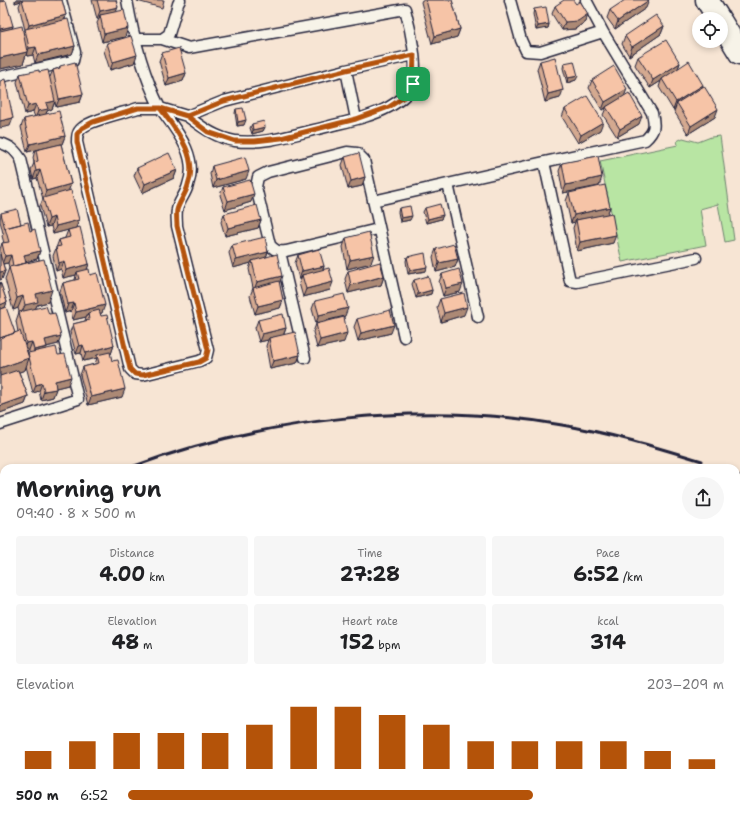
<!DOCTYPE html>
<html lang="en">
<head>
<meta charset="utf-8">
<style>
	:root { --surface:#fff; --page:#f6f6f6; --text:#202124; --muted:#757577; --accent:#b45309 }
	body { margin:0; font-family:"Shantell Sans",sans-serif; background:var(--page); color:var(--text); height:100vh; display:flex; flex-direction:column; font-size:15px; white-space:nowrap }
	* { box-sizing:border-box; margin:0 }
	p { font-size:13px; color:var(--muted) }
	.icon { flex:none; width:22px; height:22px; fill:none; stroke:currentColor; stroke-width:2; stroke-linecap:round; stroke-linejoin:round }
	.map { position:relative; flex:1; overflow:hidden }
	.panel { position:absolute; left:0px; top:464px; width:740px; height:354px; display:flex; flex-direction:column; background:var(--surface); border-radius:12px 12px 0 0; box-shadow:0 2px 6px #0003 }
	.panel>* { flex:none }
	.fabs { position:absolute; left:692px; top:12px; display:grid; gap:8px }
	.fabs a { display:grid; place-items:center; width:36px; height:36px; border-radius:50%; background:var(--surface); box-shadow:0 2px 6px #0003; font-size:20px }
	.pin { position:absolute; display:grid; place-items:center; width:34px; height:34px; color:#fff; margin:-17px; border-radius:8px; box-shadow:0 2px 6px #0006 }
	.round { display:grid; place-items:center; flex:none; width:42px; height:42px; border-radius:21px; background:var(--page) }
	.head { display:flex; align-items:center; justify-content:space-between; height:68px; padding:0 16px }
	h1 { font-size:22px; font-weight:700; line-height:30px }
	.metrics { display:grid; grid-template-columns:repeat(3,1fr); gap:6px; height:68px; padding:4px 16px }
	.metrics div { display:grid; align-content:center; border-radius:4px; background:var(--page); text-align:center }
	.metrics b { font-size:20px; font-weight:700 }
	.metrics small { font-size:11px; font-weight:400 }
	.metrics p { font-size:11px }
	.chart { height:112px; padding:8px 16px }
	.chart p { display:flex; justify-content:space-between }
	.chart svg { width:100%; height:72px; margin-top:4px; stroke:var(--accent); stroke-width:6 }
	ul { padding:0 16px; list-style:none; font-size:13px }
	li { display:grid; grid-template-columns:64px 48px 1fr; align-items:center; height:30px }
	li i { height:10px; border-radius:5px; background:var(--accent) }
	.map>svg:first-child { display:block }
	.built { fill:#f7dbc6 }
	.green { fill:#b8e5a3; stroke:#6d846f }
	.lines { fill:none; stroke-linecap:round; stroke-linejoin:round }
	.lane-casing { stroke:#22223b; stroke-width:13 }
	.secondary-casing { stroke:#22223b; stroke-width:25 }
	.primary-casing { stroke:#22223b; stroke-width:25 }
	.lane { stroke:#f7f3e8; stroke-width:10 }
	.secondary { stroke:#f7f3e8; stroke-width:22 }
	.primary { stroke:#fae180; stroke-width:22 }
	.rail { stroke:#22223b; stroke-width:3 }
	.wall { fill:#d4a990; stroke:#22223b; fill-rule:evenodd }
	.shaded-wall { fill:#ac8975; stroke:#22223b }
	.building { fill:#f6c4a7; stroke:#22223b }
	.route-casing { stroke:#fff; stroke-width:8 }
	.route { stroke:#b45309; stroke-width:5 }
</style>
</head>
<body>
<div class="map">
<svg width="740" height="818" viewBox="0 0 740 818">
	<rect width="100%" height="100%" fill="#f7e5d4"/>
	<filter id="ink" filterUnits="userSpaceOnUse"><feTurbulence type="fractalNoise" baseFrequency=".025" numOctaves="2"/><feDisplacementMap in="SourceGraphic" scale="8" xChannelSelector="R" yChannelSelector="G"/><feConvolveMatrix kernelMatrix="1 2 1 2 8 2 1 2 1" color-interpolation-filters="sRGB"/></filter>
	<g filter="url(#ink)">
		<path class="built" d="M4,658V814H691L692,818H0V661Z"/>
		<path class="green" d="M720,136L734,240L725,242L718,204L700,209L706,245L622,262L600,161L678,145L677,141L683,138L698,142L711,137Z"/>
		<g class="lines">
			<g class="lane-casing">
				<path id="lane" d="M127,0C133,35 144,76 160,108L187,116L224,101L346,70L414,55
					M510,0L521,40L526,51L540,52L603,32
					M137,39H162L169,34L178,4L180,0
					M162,39L189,48L405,9C410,27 419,67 413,84C409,94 398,102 389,107C369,118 344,122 322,128C296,134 263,145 235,141C216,138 202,127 187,116
					M346,70L356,119
					M0,77L73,61L75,52L61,0
					M138,108H160C176,130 199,156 188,185C186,194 178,202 177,210C176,215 177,221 177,226L208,350L206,358L199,361L143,375L135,374L130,369L77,142C77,137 77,132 82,128C92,119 124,113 138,108Z
					M0,143C11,146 15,150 21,159L78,399L0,424
					M544,162L570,281L577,282L696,258
					M448,184L478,317
					M373,201L544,162L645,140C655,131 655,126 652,113L603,32L586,0
					M378,229L286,251C279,252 275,251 270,245L256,187L258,177L268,172L347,152L357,153L364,160L404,337
					M280,252L305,358"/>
			</g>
			<g class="secondary-casing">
				<path id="secondary" d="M707,0L719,19
					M721,22L740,53"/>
			</g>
			<g class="primary-casing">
				<path id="primary" d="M736,488L740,487
					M736,506H740
					M736,540L740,541
					M0,628L4,625"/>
			</g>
			<use href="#lane" class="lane"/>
			<use href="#secondary" class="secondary"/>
			<use href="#primary" class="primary"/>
			<path class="rail" d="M129,468C263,418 421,400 562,425C610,433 656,447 702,461
				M0,523L4,521"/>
		</g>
		<path class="wall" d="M0,0L3,2L13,26L12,28L23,34L25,30L19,6L21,1L15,3V0H62L66,15L65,20L75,46L72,54L35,63L33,55L27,56L26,55L23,64L0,69Z
			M92,0H116V12L125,37L102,42L97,23L99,19H97Z
			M137,0H164L162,8L137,1Z
			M422,0H452L460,29L457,37L432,44L421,2Z
			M576,4L585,22L575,29L562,30L552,14L555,6Z
			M646,8L615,29L607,18L610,10Z
			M534,9L549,24L548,28L536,30L533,14Z
			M664,26L661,34L629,56L622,44L625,36Z
			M107,43L134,63L110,70L104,51Z
			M162,53L186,73L183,81L166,86L159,61Z
			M638,57L680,63L678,68L702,87L715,117L688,134L674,111L675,109L673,110L659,87L661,81L650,88L635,65Z
			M540,61L560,98L545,102L537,69Z
			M564,63L576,80L567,83L563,68Z
			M60,66L83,94L80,102L56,107L55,102L52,109L47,111L46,114L65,136L62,144H61L71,184L68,191L79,220L76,228L89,264L87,269L90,275L102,313H100L101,316L114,345L111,354H110L122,397L88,405L80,375L83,367L95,364L97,358L83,361L81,353L76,354L70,332L73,324L85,321L86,317L73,320L71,311L65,313L60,291L63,283L75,280L76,275L63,278L61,269L56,271L53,256L59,240L65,238L68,230L53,234L51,226L46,227L40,206L43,199L37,178L33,179L31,170L34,163L33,158L35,150L27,152L21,127L24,119L35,117L33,112L25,114L17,82L20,74L39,72L50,77L53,70L59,68Z
			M592,80L625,96L639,124L617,137L603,115L606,108L602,110L589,88Z
			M236,109L244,125L237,126L235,113Z
			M565,109L600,130L578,143L562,117Z
			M252,124L265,127L263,131L252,134L250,128Z
			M345,157L365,177L362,186L348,189L342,165Z
			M562,163L599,186L563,193L559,171Z
			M212,166L246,179L213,188L210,174Z
			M137,168L177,170L174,178L142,193L134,176Z
			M223,187L251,202L225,210L220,195Z
			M569,193L610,207L607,214L613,243L577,251L573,228L575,222L571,223L566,201Z
			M399,208L410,220L400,222L398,212Z
			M425,208L443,215L441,219L426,223L423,212Z
			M1,213L21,224L30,231L40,251L37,259L26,262L48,302L37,305L35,308L58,344L46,347V349L58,355L68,385L56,388L53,397L41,400L39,391L33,393L26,366L25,370L19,372L28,396L25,404L0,413V282L7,302L5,307L15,333L18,332L16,321L19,312L18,308L13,310L5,279L9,268L8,263L3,264L5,271L2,279L0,280V249L2,243H4L2,236L4,233H3L0,221ZM29,350V353L28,354L27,351Z
			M224,214L261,220L258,228L225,236L221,222Z
			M346,238L371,263L347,269L343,247Z
			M232,245L268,252L266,257L279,283L283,300L280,308L255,314L250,296L253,288L249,269L251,263L233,268L229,253Z
			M436,249L458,259L455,267L436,272L433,257Z
			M298,255L324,266L323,270L330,290L303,297L299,283L301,278L299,279L295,263Z
			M407,257L426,271L408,274L406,261Z
			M348,271L384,276L381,285L348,293L345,279Z
			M442,274L460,292L443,296L439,282Z
			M414,280L432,290L431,294L416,298L412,284Z
			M440,299L464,315L441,322L437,307Z
			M315,301L345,316L316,323L312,309Z
			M357,319L391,333L358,341L354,327Z
			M258,320L286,328L284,334L300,355L297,363L270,369L266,346L268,340L259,342L255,328Z
			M316,324L344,342L317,348L313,332Z"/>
		<path class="shaded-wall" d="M0,0H4L2,6H0Z
			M16,0H21V1L15,3Z
			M649,0L646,8L615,29L618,21Z
			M118,7L115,15H100L99,19H97L100,11Z
			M588,14L585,22L575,29L562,30L565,22Z
			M66,15L63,24L26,33L29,25Z
			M549,24L548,28L536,30L538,26Z
			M13,26L10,34L0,36V29Z
			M664,26L661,34L629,56L632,47Z
			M128,28L125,37L102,42L104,34Z
			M460,29L457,37L432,44L435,36Z
			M75,46L72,54L35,63L38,55Z
			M36,47L33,55L27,56L29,48Z
			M27,52L23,64L0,69V58Z
			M137,55L134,63L110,70L113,62Z
			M680,63L677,71L662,79L661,81L650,88L653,80Z
			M186,73L183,81L166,86L169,78Z
			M578,76L576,80L567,83L568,78Z
			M703,85L700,93L677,103L675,109L673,110L676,102Z
			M627,89L624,97L606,107V108L602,110L605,102Z
			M563,90L560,98L545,102L548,94Z
			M83,94L80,102L56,107L59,99Z
			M55,101L52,109L47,111L45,117L35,119L38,111L46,103Z
			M36,104L33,112L25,114L28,106Z
			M718,109L715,117L688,134L691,126Z
			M642,116L639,124L617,137L620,129Z
			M13,118L10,126L0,128V121Z
			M246,120L244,125L237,126L238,122Z
			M603,122L600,130L578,143L581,135Z
			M265,127L263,131L252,134L253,130Z
			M65,136L62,144L27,152L30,144Z
			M40,170L37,178L33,179L36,171Z
			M177,170L174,178L142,193L145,184Z
			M249,171L246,179L213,188L216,180Z
			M365,177L362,186L348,189L351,181Z
			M602,177L599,186L563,193L566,185Z
			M71,184L68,192L43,199L46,191Z
			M254,194L251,202L225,210L228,201Z
			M610,207L607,215L576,220L575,222L571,223L574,215Z
			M443,215L441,219L426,223L428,219Z
			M412,216L410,220L400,222L401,218Z
			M54,217L51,226L46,227L49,219Z
			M79,220L76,228L53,234L56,226Z
			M261,220L258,228L225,236L228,228Z
			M616,235L613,243L577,251L580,242Z
			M40,251L37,259L21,263L24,255Z
			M268,252L265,260L252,261L251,263L233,268L236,260Z
			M11,255L8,263L2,264L5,256Z
			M374,255L371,263L347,269L350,260Z
			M458,259L455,267L436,272L439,263Z
			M64,261L61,269L56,271L59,263Z
			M89,264L86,272H77L76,275L63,278L66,270Z
			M324,266L321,274L302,275L301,278L299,279L302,271Z
			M427,267L426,271L408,274L410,270Z
			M5,271L2,279L0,280V272Z
			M282,276L279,284L254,290L257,282Z
			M384,276L381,285L348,293L351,285Z
			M333,282L330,290L303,297L306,289Z
			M463,284L460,292L443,296L446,288Z
			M52,290L48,302L37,305L33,314L20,317L25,305L36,294Z
			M432,290L431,294L416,298L418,294Z
			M23,296L18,308L13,310L17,298Z
			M283,300L280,308L255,314L258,306Z
			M7,302L4,311L0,312V305Z
			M74,303L71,311L65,313L68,304Z
			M105,305L102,313L89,316L88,313L86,317L73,320L76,312Z
			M467,307L464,315L441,322L444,313Z
			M348,308L345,316L316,323L319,315Z
			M394,325L391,333L358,341L361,333Z
			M286,328L283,336L269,338L268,340L259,342L262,334Z
			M347,333L344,342L317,348L320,340Z
			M61,336L58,344L42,348L45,340Z
			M32,342L29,350L23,352L26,343Z
			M83,345L81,353L76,354L79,346Z
			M114,345L111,354L98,357L97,355V358L83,361L86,353Z
			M47,347L44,355L31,359L34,350Z
			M300,355L297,363L270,369L273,361Z
			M29,358L25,370L0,379V368Z
			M71,377L68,385L52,389L55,381Z
			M42,383L39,391L33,393L36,385Z
			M56,389L53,397L41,400L44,391Z
			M125,389L122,397L88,405L91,397Z
			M28,396L25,404L0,413V406Z"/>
		<path class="building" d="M22,0H62L66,15L29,25Z
			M97,0H116L118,7L100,11Z
			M426,0H452L460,29L435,36Z
			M564,0H573L576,4L580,1L588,14L578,21L565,22L555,6Z
			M625,0H649L618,21L610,10Z
			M6,1L13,26L0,29V2Z
			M546,7L549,24L538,26L534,9Z
			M124,10L128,28L104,34L100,15Z
			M656,15L664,26L632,47L625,36Z
			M68,19L75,46L38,55L36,47L29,48L25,29Z
			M22,26L27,52L0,58V31Z
			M131,36L137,55L113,62L107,43Z
			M666,40L680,63L653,80L638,57Z
			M179,48L186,73L169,78L162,53Z
			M555,57L563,90L548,94L540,61Z
			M574,61L578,76L568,78L564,63Z
			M689,61L703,85L676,102L662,79Z
			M75,62L83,94L59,99L53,70L60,68V66Z
			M614,66L627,89L605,102L592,80Z
			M39,70V72L48,70L55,101L46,103L48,109L38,111L36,104L28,106L20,74Z
			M5,79L13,118L0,121V81Z
			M704,86L718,109L691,126L677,103Z
			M629,93L642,116L620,129L606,107Z
			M587,96L603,122L581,135L565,109Z
			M243,108L246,120L238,122L236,109Z
			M59,111L65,136L30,144L24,119Z
			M264,121L265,127L253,130L252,124Z
			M61,144L71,184L46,191L40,170L36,171L34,162L38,161L36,150Z
			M169,153L177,170L145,184L137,168Z
			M359,153L365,177L351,181L345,157Z
			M598,156L602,177L566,185L562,163Z
			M245,157L249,171L216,180L212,166Z
			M250,180L254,194L228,201L223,187Z
			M605,185L610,207L574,215L569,193Z
			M71,190L79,220L56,226L54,217L49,219L43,198Z
			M440,204L443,215L428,219L425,208Z
			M257,205L261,220L228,228L224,214Z
			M410,206L412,216L401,218L399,208Z
			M17,209L21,224L5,228V229L1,213Z
			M612,213L616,235L580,242L576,220Z
			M28,222L30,231L35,229L40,251L24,255L26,263L13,266L11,255L5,256L2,243L9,242L5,228Z
			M80,227L89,264L66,270L64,261L59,263L56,247L61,246L59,240L70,237L68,230Z
			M369,232L374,255L350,260L346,238Z
			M265,237L268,252L236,260L232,245Z
			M454,244L458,259L439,263L436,249Z
			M319,249L324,266L302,271L298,255Z
			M425,253L427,267L410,270L407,257Z
			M0,254L5,271L0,272Z
			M277,254L282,276L257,282L252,261Z
			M44,259L52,290L36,294L38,302L25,305L23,296L17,298L9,267Z
			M380,262L384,276L351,285L348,271Z
			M329,268L333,282L306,289L302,275Z
			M89,269L90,275L97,273L105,305L76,312L74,303L68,304L63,283L79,279L77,272Z
			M459,269L463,284L446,288L442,274Z
			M428,276L432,290L418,294L414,280Z
			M279,281L283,300L258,306L253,288Z
			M0,282L7,302L0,305Z
			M464,293L467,307L444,313L440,299Z
			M344,294L348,308L319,315L315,301Z
			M46,306L49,314L55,313L61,336L45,340L47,347L34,350L32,342L26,343L19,312Z
			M6,307L15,333L0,338V309Z
			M99,310L101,316L107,315L114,345L86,353L83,345L79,346L73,324L89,320L88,313Z
			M390,310L394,325L361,333L357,319Z
			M283,314L286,328L262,334L258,320Z
			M344,317L347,333L320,340L316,324Z
			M20,331L29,358L0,368V338Z
			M295,332L300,355L273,361L269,338Z
			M56,347L58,355L65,354L71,377L55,381L56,389L44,391L42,383L36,385L28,353Z
			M110,352L112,361L118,360L125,389L91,397L83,367L99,363L97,355Z
			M18,370L28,396L0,406V376Z"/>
	</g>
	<g class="lines" filter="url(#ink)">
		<g class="route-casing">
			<path id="route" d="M413,84L404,97L389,107L356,119L281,138L255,141H235L208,132L187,116L160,108H138L93,122L82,128L77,134V142L130,369L135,374L143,375L199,362L206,358L208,350L177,226C177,221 176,215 177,210C179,202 186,194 188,185C199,156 176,130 160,108L187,116L224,101L346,70L414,55L413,84"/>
		</g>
		<use href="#route" class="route"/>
	</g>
</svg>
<div class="fabs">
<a><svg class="icon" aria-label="locate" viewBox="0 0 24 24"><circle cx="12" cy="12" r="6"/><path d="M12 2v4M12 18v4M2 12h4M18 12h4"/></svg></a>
</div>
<div class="pin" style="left:413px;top:84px;background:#1e9e55"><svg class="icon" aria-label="arrive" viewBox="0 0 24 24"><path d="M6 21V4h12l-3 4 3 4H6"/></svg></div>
<section class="panel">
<div class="head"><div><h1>Morning run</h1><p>09:40 · 8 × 500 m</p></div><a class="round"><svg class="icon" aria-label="share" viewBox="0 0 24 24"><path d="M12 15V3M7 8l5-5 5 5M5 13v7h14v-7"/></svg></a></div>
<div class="metrics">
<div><p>Distance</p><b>4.00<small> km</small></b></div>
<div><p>Time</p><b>27:28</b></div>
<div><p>Pace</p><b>6:52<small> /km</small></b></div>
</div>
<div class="metrics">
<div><p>Elevation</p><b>48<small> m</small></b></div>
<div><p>Heart rate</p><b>152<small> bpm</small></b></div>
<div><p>kcal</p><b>314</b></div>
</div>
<div class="chart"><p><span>Elevation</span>203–209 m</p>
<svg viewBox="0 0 160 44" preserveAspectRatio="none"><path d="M5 44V33M15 44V27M25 44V22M35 44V22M45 44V22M55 44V17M65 44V6M75 44V6M85 44V11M95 44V17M105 44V27M115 44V27M125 44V27M135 44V27M145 44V33M155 44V38"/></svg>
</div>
<ul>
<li><b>500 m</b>6:52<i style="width:68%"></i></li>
</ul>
</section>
</div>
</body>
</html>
